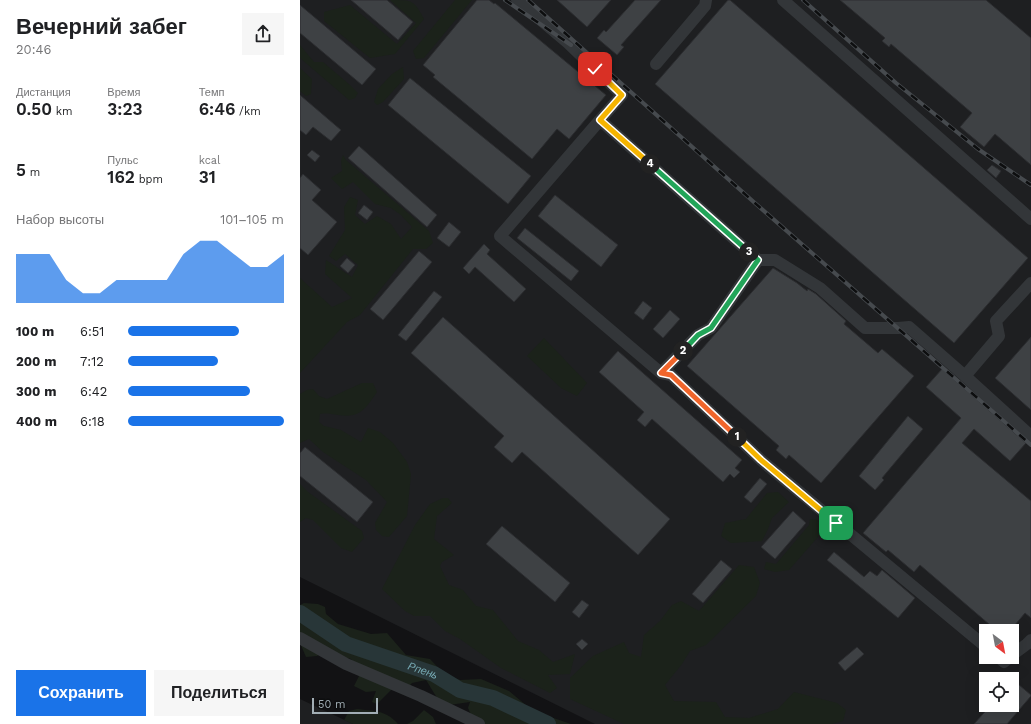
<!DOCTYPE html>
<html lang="ru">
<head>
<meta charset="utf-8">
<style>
	:root { --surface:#fff; --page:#f6f6f6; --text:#202124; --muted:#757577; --accent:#1a73e8 }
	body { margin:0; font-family:"Work Sans",sans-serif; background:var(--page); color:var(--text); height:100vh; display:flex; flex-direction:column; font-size:15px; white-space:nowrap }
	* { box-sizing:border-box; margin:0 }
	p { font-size:13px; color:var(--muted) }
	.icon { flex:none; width:22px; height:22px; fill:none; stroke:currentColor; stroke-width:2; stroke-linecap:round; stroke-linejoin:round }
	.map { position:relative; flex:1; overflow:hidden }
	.side { display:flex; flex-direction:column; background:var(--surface); width:300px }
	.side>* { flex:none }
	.needle { width:26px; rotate:148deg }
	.buttons { position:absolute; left:679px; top:624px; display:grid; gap:8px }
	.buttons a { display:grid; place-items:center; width:40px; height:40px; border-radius:0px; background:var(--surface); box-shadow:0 4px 16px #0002; font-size:20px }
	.scale { position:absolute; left:12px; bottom:10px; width:66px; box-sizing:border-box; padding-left:4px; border:2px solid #a2aeb5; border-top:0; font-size:11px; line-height:14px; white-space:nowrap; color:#a2aeb5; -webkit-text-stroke:3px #0d0e0f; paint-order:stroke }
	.pin { position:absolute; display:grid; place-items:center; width:34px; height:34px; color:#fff; margin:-17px; border-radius:8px; box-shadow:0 2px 6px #0006 }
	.km { position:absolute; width:20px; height:20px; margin:-10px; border-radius:50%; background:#222; color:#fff; font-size:11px; line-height:20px; text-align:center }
	.round { display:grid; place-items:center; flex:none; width:42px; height:42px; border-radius:0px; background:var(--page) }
	.headline { display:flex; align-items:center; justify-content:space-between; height:68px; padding:0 16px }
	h1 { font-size:22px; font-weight:600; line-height:30px }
	.stats { display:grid; grid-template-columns:repeat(3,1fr); gap:6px; height:68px; padding:4px 16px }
	.stats div { display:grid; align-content:center }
	.stats b { font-size:17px; font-weight:600 }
	.stats small { font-size:11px; font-weight:400 }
	.stats p { font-size:11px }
	.chart { height:112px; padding:8px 16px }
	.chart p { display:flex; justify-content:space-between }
	.chart svg { width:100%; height:72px; margin-top:4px; fill:var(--accent); opacity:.7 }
	.cta { display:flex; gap:8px; margin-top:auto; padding:8px 16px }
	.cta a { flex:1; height:46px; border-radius:0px; background:var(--accent); color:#fff; font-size:16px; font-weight:600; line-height:46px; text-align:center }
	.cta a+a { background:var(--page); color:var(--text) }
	ul { padding:0 16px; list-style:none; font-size:13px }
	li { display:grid; grid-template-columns:64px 48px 1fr; align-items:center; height:30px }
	li i { height:10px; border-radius:5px; background:var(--accent) }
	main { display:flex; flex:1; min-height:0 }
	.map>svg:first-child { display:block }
	.built { fill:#1e1f21; fill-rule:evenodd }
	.green { fill:#1b221a }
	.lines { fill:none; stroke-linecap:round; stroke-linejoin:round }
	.river { stroke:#283638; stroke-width:16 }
	.building { fill:#3e4144; stroke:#2c2d30 }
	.minor { stroke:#333639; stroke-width:12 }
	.rail-casing { stroke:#464a4e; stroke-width:4 }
	.rail { stroke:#0d0e0f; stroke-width:2.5; stroke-dasharray:8; stroke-linecap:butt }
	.split-1-casing { stroke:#fff; stroke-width:8 }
	.split-2-casing { stroke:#fff; stroke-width:8 }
	.split-3-casing { stroke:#fff; stroke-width:8 }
	.split-4-casing { stroke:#fff; stroke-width:8 }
	.split-5-casing { stroke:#fff; stroke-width:8 }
	.split-1 { stroke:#f5b400; stroke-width:5 }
	.split-2 { stroke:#f0652b; stroke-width:5 }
	.split-3 { stroke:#22a559; stroke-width:5 }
	.split-4 { stroke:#22a559; stroke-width:5 }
	.split-5 { stroke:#f5b400; stroke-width:5 }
	.labels { text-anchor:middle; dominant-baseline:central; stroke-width:3; stroke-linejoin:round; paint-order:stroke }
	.water-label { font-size:11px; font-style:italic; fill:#76a9b3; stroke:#0d0e0f }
</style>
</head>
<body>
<main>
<section class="side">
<div class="headline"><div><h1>Вечерний забег</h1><p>20:46</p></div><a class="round"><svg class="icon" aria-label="share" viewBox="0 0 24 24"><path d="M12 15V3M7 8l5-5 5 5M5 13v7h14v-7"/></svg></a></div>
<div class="stats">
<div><p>Дистанция</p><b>0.50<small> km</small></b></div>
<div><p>Время</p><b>3:23</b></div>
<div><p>Темп</p><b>6:46<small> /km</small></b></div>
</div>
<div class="stats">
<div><b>5<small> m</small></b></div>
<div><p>Пульс</p><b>162<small> bpm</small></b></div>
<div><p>kcal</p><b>31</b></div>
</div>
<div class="chart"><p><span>Набор высоты</span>101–105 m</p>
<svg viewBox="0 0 160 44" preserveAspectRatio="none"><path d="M0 44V14L10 14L20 14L30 30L40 38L50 38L60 30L70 30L80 30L90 30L100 14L110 6L120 6L130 14L140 22L150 22L160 14V44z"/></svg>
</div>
<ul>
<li><b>100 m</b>6:51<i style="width:71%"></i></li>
<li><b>200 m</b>7:12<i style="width:58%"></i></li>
<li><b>300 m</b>6:42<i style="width:78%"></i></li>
<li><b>400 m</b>6:18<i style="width:100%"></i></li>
</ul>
<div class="cta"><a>Сохранить</a><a>Поделиться</a></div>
</section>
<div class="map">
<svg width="731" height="724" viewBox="0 0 731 724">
	<rect width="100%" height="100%" fill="#121214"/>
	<path class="built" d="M0,0H731V724H295L0,577ZM686,631H712V657H686ZM686,679H712V705H686Z
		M0,699L53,724H0Z"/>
	<path class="green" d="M90,0C113,0 114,0 124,19L95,54L70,58L24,21V12L50,5L97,44L116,23Z
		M155,0H172L124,58L116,59L113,51Z
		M0,45L14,62H23L50,85L58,93L55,98L49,100L0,58Z
		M103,67L104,79L83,102L77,105L74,102L78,89L92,74Z
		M0,68L12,79L11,94L6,96L0,91Z
		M43,155L46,160L129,231L133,243L126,249H113L60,315L47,322L0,373V278L32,307L52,298L25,274L26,260L52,277L58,265L45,254L36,261L29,256L45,230L44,207L50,197L58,200L55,215L65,224L77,216L91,224L101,239L112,227L101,215L91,208L75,204L53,182L42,189L31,178L42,171L41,161Z
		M244,338L287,383L277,396L261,388L227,356Z
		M62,383H73L77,392C66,408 60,419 38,415C31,414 26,413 20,414L19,422L24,426L41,430L61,442L68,428L80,432L93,443L107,462L111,474L107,516L89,537L82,536L76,530L75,523L87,502L66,480L23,452L9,439L0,443V394L7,390L13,389L19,396L27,399Z
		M0,484L8,492L62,531L64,538L52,552L41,548L13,520L6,518L0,522Z
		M478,492L489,502L472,518L468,529L462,541L431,543L421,536L425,523L446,519L467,493Z
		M143,498H148L152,503L137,516L134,539L154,555L142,562L140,566L149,585L163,590L176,606L193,610L218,641L239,650L253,662L275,654L270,674L248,675L257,688L250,693L201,668L160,639L145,631L130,616H114L105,611L82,589L115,525L130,504Z
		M510,519L518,520L524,530L489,570L475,572L464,569L466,562L476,564L509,525Z
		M439,565L454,567L460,583L456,596L406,645L390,651L382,664L365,685L374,701L416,702L425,717L449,718L478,709L494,692L537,703L546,710L543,721L532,724H324L270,699V678L293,656L324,642L329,653L341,657L344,635L360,621L372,605L381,601L399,611Z
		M4,603L18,604L25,607L26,614L38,624L71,634L87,633L106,655L130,659L145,675L160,680L181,679L209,691L233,711L271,724H175L168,708L170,702L142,706L126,680L112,683L105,691L95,686L77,704L72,702L76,691L66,692L54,686L59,676L54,663L51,659L22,653L17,656L6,657L0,643V605Z
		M57,709C74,711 86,710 98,724H53L44,720L49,711Z
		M124,710L133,717L136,724H107L113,721Z"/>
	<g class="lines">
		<path class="river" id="s1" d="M0,613L46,644L134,674L160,690L193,698L248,724"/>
	</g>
	<path class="building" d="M51,0H87L113,22L98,40Z
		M177,0H189L194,4L195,3L306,95L269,139L257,129L232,159L133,77L135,75L123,65Z
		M257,0H311L287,27Z
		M335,0H361L321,45L324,47L317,55L297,38L304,30L306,32Z
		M428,0H430L728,258L654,343L355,84Z
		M540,0H686L731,38V165L695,134L684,147L660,127L672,113L591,44L589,47L582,41L585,38Z
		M0,5L76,69L62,85L0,33Z
		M110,78L231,176L208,204L88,105Z
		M0,95L41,130L31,141L13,127L6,135L0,130Z
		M59,146L137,215L127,227L48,158Z
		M12,150L20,156L15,162L7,155Z
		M692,165L701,171L696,178L687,170Z
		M3,174L21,190L12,200L37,222L8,255L0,248V178Z
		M255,195L318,245L301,267L238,216Z
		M64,205L73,212L67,220L58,213Z
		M149,222L161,232L149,247L137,238Z
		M225,228L279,271L271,281L217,238Z
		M184,244L190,250L187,254L226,289L214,302L175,267L169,274L163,268Z
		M119,251L132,262L83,320L70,309Z
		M47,258L55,265L48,273L40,266Z
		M473,268L497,283L507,291L508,289L516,294L546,321L544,324L578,353L582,349L614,376L521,483L489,455L486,459L476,450L479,446L387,366Z
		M134,291L142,297L106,341L98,335Z
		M343,301L352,308L343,320L334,313Z
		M370,310L380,319L363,338L353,329Z
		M143,317L370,519L338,555L222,452L212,463L194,447L204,436L111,353Z
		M731,337V410L695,378Z
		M318,351L442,460L435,468L440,472L434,478L430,474L423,482L352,419L345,427L337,420L344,412L299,372Z
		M642,369L726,443L710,461L674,429L662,443L731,501V618L725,613L710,631H697L620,565L614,572L588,550L586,552L563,533L661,418L626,387Z
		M608,416L623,429L582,478L584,480L575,490L559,476Z
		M5,447L73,502L57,522L0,476V453Z
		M460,478L467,484L451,503L444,497Z
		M493,511L506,523L475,559L461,547Z
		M202,526L270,583L255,602L186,544Z
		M534,552L564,577L570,571L577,576L582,570L615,598L598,618L527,560Z
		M421,560L432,569L403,603L392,594Z
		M282,600L289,605L279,618L272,612Z
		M282,639L288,644L282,650L276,644Z
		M557,647L564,654L545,671L538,663Z
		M712,679L731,695V696L707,724H674L691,705H712Z"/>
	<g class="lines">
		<path class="minor" d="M217,0L268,43L322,95L300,120L458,260H475L520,288L565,328H598L609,327L665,376L699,336L696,321L731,283
			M483,0L731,219
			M356,64L405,6L406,0
			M300,120L200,236L361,373L398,335L411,328L458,260
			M361,373L371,375L461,460L686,647
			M665,376L731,436
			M0,638L46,664L121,696L179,724
			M712,655L727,644L731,640
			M698,657L704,662L710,657"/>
		<g class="rail-casing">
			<path id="rail" d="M205,0L271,45
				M228,0L456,204L731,445
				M503,0L596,83L678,149L731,185"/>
		</g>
		<use href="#rail" class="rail"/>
	</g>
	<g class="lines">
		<g class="split-1-casing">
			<path id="split-1" d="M437,437L461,460L536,523"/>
		</g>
		<g class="split-2-casing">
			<path id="split-2" d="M383,351L361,373L371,375L437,437"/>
		</g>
		<g class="split-3-casing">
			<path id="split-3" d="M383,351L398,335L411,328L458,260L449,252"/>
		</g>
		<g class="split-4-casing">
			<path id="split-4" d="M350,164L449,252"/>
		</g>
		<g class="split-5-casing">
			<path id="split-5" d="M295,69L322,95L300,120L350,164"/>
		</g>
		<use href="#split-1" class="split-1"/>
		<use href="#split-2" class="split-2"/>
		<use href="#split-3" class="split-3"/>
		<use href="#split-4" class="split-4"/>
		<use href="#split-5" class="split-5"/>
	</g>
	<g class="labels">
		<g class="water-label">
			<text stroke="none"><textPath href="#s1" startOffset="137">Рпень</textPath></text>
		</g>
	</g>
</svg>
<div class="buttons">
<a><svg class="needle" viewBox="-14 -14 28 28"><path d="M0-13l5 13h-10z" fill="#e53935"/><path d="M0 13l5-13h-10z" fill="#757577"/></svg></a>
<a><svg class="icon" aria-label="locate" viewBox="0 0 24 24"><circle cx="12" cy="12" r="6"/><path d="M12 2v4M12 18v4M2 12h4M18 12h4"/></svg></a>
</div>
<div class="scale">50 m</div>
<div class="pin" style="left:536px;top:523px;background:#1e9e55"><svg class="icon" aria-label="arrive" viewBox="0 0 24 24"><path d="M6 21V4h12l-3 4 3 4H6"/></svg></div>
<div class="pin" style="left:295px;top:69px;background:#d93025"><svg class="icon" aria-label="check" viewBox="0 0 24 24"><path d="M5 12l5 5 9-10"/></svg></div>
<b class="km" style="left:437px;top:437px">1</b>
<b class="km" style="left:383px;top:351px">2</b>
<b class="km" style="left:449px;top:252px">3</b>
<b class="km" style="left:350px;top:164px">4</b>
</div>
</main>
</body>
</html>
